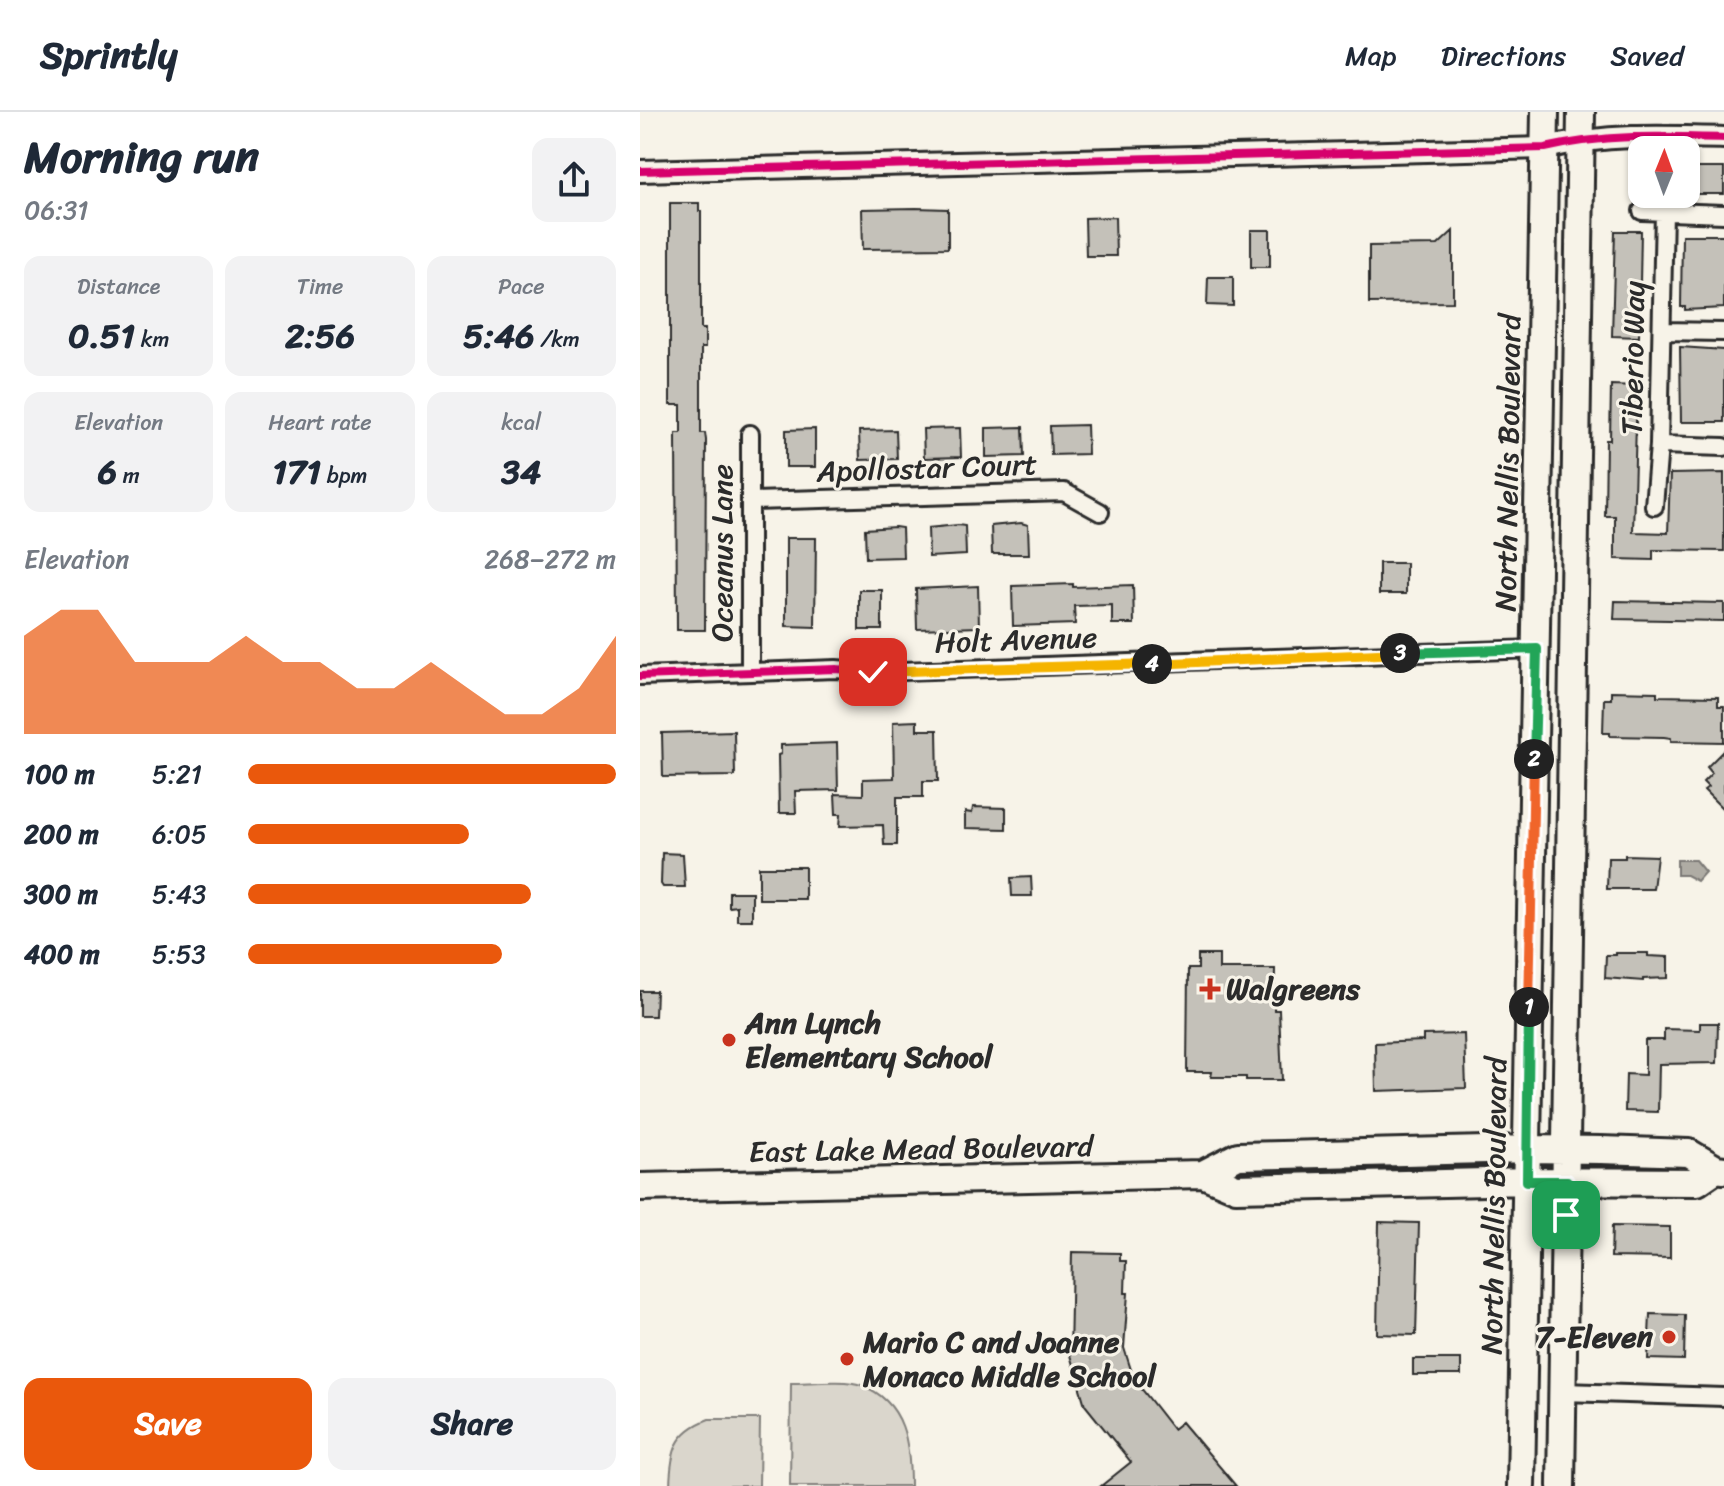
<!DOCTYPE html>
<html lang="en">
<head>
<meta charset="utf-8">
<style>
	:root { --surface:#fff; --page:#f2f2f3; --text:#1f2937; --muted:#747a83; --line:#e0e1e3; --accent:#ea580c }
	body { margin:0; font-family:Sriracha,sans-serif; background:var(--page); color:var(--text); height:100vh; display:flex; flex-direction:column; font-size:30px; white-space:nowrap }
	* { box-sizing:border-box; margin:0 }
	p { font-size:26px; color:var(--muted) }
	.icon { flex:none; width:44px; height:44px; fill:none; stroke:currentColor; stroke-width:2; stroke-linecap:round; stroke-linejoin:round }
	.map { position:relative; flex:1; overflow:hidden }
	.details { display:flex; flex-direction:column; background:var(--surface); width:640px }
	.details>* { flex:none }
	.needle { width:52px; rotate:1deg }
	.tools { position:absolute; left:988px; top:24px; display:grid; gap:16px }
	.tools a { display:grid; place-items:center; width:72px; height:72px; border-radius:16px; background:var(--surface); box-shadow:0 2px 6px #0004; font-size:40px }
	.pin { position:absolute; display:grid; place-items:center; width:68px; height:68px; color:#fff; margin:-34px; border-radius:16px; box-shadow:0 4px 12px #0006 }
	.km { position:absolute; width:40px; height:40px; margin:-20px; border-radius:50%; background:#222; color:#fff; font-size:22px; line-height:40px; text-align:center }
	.round { display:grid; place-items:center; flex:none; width:84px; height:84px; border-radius:16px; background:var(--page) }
	.overview { display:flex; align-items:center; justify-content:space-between; height:136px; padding:0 24px }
	h1 { font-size:44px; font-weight:800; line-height:60px }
	.stats { display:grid; grid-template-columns:repeat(3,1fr); gap:12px; height:136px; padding:8px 24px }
	.stats div { display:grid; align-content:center; border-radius:16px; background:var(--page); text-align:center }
	.stats b { font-size:34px; font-weight:800 }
	.stats small { font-size:22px; font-weight:400 }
	.stats p { font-size:22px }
	.chart { height:224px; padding:16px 24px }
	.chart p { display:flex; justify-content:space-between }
	.chart svg { width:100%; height:144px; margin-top:8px; fill:var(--accent); opacity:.7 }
	.primary-button { display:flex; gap:16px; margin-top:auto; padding:16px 24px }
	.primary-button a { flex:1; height:92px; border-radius:16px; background:var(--accent); color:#fff; font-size:32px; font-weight:800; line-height:92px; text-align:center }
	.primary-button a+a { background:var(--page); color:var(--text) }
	ul { padding:0 24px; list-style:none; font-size:26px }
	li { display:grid; grid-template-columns:128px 96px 1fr; align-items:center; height:60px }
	li i { height:20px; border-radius:10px; background:var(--accent) }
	header { display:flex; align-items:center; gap:48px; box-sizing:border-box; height:112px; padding:0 40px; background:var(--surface); border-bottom:2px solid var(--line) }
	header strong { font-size:38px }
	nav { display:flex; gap:44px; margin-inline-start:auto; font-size:28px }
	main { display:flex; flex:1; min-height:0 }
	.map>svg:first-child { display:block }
	.green { fill:#dad6cc; stroke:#82807c; stroke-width:2 }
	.water { fill:#afaca4; stroke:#7a7874; stroke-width:2 }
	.building { fill:#c4c1b9; stroke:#2b2b2b; stroke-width:2 }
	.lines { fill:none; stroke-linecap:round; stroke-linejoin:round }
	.minor-casing { stroke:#2b2b2b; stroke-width:22 }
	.tertiary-casing { stroke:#2b2b2b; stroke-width:26 }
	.primary-casing { stroke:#2b2b2b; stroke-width:32 }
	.minor { stroke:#f7f3e8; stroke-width:16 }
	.tertiary { stroke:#f7f3e8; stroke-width:20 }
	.primary { stroke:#f7f3e8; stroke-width:26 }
	.cycleway-casing { stroke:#f7f3e8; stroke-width:13 }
	.cycleway { stroke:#d6006c; stroke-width:8 }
	.split-1-casing { stroke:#fff; stroke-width:16 }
	.split-2-casing { stroke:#fff; stroke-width:16 }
	.split-3-casing { stroke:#fff; stroke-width:16 }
	.split-4-casing { stroke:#fff; stroke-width:16 }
	.split-5-casing { stroke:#fff; stroke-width:16 }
	.split-1 { stroke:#22a559; stroke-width:10 }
	.split-2 { stroke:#f0652b; stroke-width:10 }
	.split-3 { stroke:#22a559; stroke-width:10 }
	.split-4 { stroke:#f5b400; stroke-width:10 }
	.split-5 { stroke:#f5b400; stroke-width:10 }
	.poi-dot { fill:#c8321e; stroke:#f7f3e8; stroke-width:3 }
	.labels { text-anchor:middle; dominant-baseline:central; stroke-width:6; stroke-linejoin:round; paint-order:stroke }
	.street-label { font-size:30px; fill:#2b2b2b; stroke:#f7f3e8 }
	.poi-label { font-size:30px; font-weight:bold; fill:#2b2b2b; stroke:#f7f3e8; text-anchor:start }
</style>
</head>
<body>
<header>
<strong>Sprintly</strong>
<nav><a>Map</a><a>Directions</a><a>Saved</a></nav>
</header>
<main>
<section class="details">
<div class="overview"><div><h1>Morning run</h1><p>06:31</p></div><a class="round"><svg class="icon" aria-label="share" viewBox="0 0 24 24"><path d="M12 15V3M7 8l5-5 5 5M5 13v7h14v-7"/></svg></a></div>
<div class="stats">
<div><p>Distance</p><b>0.51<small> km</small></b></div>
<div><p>Time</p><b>2:56</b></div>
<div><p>Pace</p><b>5:46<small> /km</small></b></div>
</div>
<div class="stats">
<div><p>Elevation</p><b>6<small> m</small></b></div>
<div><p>Heart rate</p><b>171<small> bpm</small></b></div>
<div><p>kcal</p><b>34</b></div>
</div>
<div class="chart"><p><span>Elevation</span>268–272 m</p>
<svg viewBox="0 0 160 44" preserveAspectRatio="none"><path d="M0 44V14L10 6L20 6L30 22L40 22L50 22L60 14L70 22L80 22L90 30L100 30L110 22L120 30L130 38L140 38L150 30L160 14V44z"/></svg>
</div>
<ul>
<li><b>100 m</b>5:21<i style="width:100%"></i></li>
<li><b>200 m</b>6:05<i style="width:60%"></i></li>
<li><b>300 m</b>5:43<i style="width:77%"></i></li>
<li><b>400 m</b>5:53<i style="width:69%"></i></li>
</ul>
<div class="primary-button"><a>Save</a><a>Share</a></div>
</section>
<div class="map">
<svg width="1084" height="1374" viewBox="0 0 1084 1374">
	<rect width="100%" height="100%" fill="#f7f3e8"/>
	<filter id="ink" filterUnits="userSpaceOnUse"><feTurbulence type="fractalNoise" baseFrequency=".0125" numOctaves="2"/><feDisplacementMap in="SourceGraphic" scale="16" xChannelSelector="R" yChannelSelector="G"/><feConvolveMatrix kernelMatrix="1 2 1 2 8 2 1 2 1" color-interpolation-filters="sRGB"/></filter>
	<g filter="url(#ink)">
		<path class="green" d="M151,1271C169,1271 206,1267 221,1273C266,1290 270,1333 270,1374H150Z
			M69,1307H120L119,1374H30C31,1339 35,1320 69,1307Z"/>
		<path class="water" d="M1037,748H1055L1065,760L1057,769L1046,763H1037Z"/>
		<path class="building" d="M1046,56H1084V82H1046Z
			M30,91H59V99H61V217H65V236H61V321H65L66,328L65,518H37L36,321H41V293H30Z
			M276,96L308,97V136L223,137L222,97Z
			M475,105L476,144H446L445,106Z
			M611,118H630V155H611Z
			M813,119V190L729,191V134L798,133Z
			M975,119H1001L999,225L972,224Z
			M1042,123H1084V196L1045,198V195H1041Z
			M568,165H593V194L567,193Z
			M1040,235L1084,238V310H1041Z
			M971,273L997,274L993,420L1028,421L1030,362L1084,361V439L1013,438V448L975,447V404H965L966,328H970Z
			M447,313L448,342L411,343L410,314Z
			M383,315L384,344L346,345V316Z
			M320,316L321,345L284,346L283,317Z
			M175,317V355H146V318Z
			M256,318L257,347L220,348L219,319Z
			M381,411L388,413L389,442H352L351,414Z
			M318,413L325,414L326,443L289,445L288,416Z
			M255,415L262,416L263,445L226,446L225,417Z
			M146,426H176L175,515L146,514Z
			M739,451H766V482H739Z
			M433,472V475L493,473L494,512H472V493L434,494L435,512L373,514L372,474Z
			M338,474L339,515L277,517L276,477Z
			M219,478H242V518H219Z
			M975,489L1084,491V509L974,507Z
			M971,579L1017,580V584L1078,585V594H1084V630L1031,629V626L1024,625L970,624V621H963L964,587H971Z
			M277,609V618H297L298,669H283V685H257V733H244L243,713L200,714L201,702H196L195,682L223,683V667L254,666L253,610Z
			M94,619L95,664L23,665L22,621Z
			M197,631L198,678L155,679L156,701H139L138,643L141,642V633Z
			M1084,638V698L1064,678L1068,675L1063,670L1072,661L1067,655Z
			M333,695L366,696V717L325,716V700L332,701Z
			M22,741L43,742L45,775H23L21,772Z
			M985,743L1017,744L1013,777H967L968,746H985Z
			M119,755H165V787H119Z
			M391,765L392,784H372L371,766Z
			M89,780H112V808H97V794L89,795Z
			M976,841H1008V844L1028,845V866L1003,867V869L965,866L966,843H976Z
			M558,843H579V857H635L634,898H639L642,968H606V965H571L572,960H547L548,857H558Z
			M0,879H16L15,904H0Z
			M1060,911H1078L1077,951L1019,952L1018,1000L985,999L986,962L1005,963V928H1024V917L1060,918Z
			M824,922L826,976L736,979L735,931L783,929V923Z
			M739,1110L779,1111L776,1223L737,1222Z
			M972,1114L1030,1115V1146L971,1145Z
			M432,1140L480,1141V1149H486L485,1181H488L484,1236L494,1267L533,1317L542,1310L596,1374H461L491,1350L445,1293L430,1243Z
			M1010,1202L1045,1203L1044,1248L1008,1247Z
			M773,1247H821V1263H773Z"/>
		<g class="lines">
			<g class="minor-casing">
				<path id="minor" d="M1002,99L1084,102
					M1022,219L1084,220
					M110,322V559
					M1019,333L1084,335
					M110,389L424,380L460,400
					M1014,394L1019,333L1024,99
					M0,564L196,557L233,560L897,537
					M923,1280L1084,1285"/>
			</g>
			<g class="tertiary-casing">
				<path id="tertiary" d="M0,59L905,36C968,22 1020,24 1084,26"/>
			</g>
			<g class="primary-casing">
				<path id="primary" d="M563,1062L598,1044L887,1037L961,1038L1049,1041L1076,1057L1084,1058
					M0,1075L563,1062L596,1076L887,1069L1057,1070L1076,1057
					M881,1374L905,0
					M921,1374L941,0"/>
			</g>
			<use href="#minor" class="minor"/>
			<use href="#tertiary" class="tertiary"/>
			<use href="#primary" class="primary"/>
			<g class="cycleway-casing">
				<path id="cycleway" d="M0,59L905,36C968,22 1020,24 1084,26
					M0,564L196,557L233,560L897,537"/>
			</g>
			<use href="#cycleway" class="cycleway"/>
		</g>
	</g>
	<g class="lines" filter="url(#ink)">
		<g class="split-1-casing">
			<path id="split-1" d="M889,895L887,1069H927L926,1103"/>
		</g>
		<g class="split-2-casing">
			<path id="split-2" d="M889,895L894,647"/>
		</g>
		<g class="split-3-casing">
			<path id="split-3" d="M760,541L897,537L894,647"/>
		</g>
		<g class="split-4-casing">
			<path id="split-4" d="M512,552L760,541"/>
		</g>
		<g class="split-5-casing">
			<path id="split-5" d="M233,560L512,552"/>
		</g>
		<use href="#split-1" class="split-1"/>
		<use href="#split-2" class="split-2"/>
		<use href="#split-3" class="split-3"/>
		<use href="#split-4" class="split-4"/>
		<use href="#split-5" class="split-5"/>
	</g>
	<g class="poi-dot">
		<path d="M566 865h8v8h8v8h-8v8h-8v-8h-8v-8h8z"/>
		<circle cx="89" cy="928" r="8"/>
		<circle cx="1029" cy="1225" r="8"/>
		<circle cx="207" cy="1247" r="8"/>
	</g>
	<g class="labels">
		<g class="street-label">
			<text transform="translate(993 246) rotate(-89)">Tiberio Way</text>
			<text transform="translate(868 351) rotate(-89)">North Nellis Boulevard</text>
			<text transform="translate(287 356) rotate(-2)">Apollostar Court</text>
			<text transform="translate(82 441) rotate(-90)">Oceanus Lane</text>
			<text transform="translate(376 528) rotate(-2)">Holt Avenue</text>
			<text transform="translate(281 1037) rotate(-1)">East Lake Mead Boulevard</text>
			<text transform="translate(854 1094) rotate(-89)">North Nellis Boulevard</text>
		</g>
		<g class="poi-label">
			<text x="586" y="877">Walgreens</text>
			<text x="105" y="911">Ann Lynch<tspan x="105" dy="34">Elementary School</tspan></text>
			<text x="1013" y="1225" text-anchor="end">7-Eleven</text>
			<text x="223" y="1230">Mario C and Joanne<tspan x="223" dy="34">Monaco Middle School</tspan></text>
		</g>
	</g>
</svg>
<div class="tools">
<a><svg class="needle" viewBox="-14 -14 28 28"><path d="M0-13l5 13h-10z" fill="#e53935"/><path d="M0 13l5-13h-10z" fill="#747a83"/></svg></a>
</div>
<div class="pin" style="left:926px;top:1103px;background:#1e9e55"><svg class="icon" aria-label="arrive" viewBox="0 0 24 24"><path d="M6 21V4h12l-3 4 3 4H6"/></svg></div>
<div class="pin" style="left:233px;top:560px;background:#d93025"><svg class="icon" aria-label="check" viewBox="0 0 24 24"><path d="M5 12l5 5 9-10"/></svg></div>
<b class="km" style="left:889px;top:895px">1</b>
<b class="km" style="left:894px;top:647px">2</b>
<b class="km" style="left:760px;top:541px">3</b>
<b class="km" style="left:512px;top:552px">4</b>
</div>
</main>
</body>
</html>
